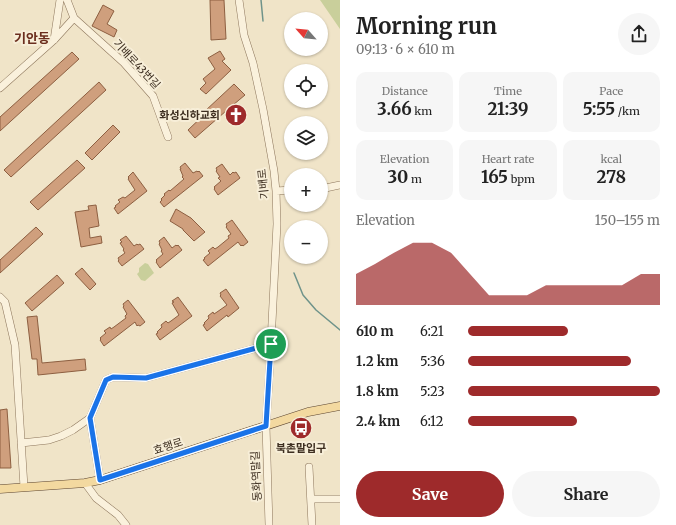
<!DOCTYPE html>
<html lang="en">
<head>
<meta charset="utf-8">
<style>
	:root { --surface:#fff; --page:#f6f6f6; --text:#222; --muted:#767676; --accent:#9e2a2b }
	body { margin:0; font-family:Merriweather,"Noto Sans KR",serif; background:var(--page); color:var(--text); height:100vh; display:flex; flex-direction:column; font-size:15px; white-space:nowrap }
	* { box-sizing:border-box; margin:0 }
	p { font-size:13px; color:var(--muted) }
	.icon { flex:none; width:22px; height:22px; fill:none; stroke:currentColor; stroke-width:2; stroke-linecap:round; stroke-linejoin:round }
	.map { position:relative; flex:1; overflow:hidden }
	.details { display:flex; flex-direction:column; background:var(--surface); width:336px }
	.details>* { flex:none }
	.needle { width:26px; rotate:297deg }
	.buttons { position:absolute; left:284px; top:12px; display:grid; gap:8px }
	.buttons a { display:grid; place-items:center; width:44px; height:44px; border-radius:50%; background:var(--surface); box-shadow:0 1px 3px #0004; font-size:20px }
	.pin { position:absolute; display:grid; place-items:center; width:34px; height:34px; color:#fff; margin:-17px; border:2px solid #fff; border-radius:50%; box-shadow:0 1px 4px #0007 }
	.round { display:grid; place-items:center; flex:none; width:42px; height:42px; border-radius:21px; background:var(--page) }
	.overview { display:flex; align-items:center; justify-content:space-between; height:68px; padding:0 16px }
	h1 { font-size:22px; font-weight:700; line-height:30px }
	.stats { display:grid; grid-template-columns:repeat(3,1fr); gap:6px; height:68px; padding:4px 16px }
	.stats div { display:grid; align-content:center; border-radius:10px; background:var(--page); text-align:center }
	.stats b { font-size:17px; font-weight:700 }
	.stats small { font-size:11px; font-weight:400 }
	.stats p { font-size:11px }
	.chart { height:112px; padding:8px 16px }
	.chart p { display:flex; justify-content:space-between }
	.chart svg { width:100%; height:72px; margin-top:4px; fill:var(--accent); opacity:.7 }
	.button { display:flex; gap:8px; margin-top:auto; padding:8px 16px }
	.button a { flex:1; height:46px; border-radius:24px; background:var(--accent); color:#fff; font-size:16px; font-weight:700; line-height:46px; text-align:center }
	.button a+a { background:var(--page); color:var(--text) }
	ul { padding:0 16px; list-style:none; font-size:13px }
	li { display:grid; grid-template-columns:64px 48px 1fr; align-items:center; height:30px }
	li i { height:10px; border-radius:5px; background:var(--accent) }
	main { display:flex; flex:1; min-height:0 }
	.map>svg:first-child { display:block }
	.green { fill:#c9cf9b }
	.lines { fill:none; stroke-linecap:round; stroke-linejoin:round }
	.stream { stroke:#6f938a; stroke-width:1.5 }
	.building { fill:#cf9f7d; stroke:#8d5f41 }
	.minor-casing { stroke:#8d765c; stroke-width:8 }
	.major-casing { stroke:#5b4430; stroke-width:9 }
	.minor { stroke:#faf1dc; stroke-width:7 }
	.major { stroke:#f3d9a0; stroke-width:8 }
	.route-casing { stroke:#fff; stroke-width:8 }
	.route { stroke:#1a73e8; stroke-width:5 }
	.labels { text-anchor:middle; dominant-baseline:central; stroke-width:4; stroke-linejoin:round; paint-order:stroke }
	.street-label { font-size:11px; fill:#3d2e20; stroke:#f7eed8 }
	.poi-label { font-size:11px; font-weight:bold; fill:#3d2e20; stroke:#f7eed8; text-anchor:end }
	.quarter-label { font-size:13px; font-weight:bold; fill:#6b2e1e; stroke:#f7eed8 }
</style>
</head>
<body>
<main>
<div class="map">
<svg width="340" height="525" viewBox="0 0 340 525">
	<rect width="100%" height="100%" fill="#f0e4c8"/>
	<path class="green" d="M320,0H340V29Z
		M145,263L148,264L154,273L145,281L141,280L137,274L139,272V268Z"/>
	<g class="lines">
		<path class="stream" d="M261,0L263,21
			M294,273L303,295L316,310L340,330"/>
	</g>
	<path class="building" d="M210,0H224L226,39L211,40Z
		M103,5L114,11L107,24L117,30L114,37L92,26Z
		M220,51L225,59L222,61L231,70L206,94L200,89L206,83L203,79L215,69L208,58Z
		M72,52L79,59L0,131V117Z
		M99,82L106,90L11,177L4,170Z
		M234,84L245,95L233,105L244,117L237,123L226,111L195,138L188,130L207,112L205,111Z
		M113,125L120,132L92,160L85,153Z
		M77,160L85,168L38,210L30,202Z
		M185,163L193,173L197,171L198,172L199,171L203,176L164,207L160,202L162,200L161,199L165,195L164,194L169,190L170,191L184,179L182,177L183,176L180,169H181L180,167Z
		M222,164L230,175L233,172L234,173L236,172L240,178L218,195L214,189L215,188L214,187L221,181L218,178L220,177L216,171L217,170L216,168Z
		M133,172L147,191L118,214L114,208L116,207L115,206L120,202L118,200L123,197L125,198L135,190L128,179L129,178L128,177Z
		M96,205L99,226L89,228L90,238L101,236L102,243L81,247L75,212L89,210L88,206Z
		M176,209L191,218L205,232L194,241L183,230V229L170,221Z
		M232,220L248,242L243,246L242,245L241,246L238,242L208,266L203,260L205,259L204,258L210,253L208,251L213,247L215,249L218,247L229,238L228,236L231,234L226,227L227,226L226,224Z
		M36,227L43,234L0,273V260Z
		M126,236L134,246L137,244L138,245L140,244L144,249L122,266L118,261L119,260L118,258L125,253L123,250L124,249L120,243L122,242L120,240Z
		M164,237L172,248L176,245L177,246L178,245L182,250L160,268L156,262L157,261L156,260L163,254L161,251L162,250L159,244L160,243L159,241Z
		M82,268L96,284L90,290L75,274Z
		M57,275L64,283L32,311L25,303Z
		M226,289L239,308L228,317L227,315L207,331L203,325L205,324L204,323L209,318L208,316L213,312L214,314L217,312L227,305L220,296L221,295L220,293Z
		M178,297L192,316L160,340L156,334L158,333L157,332L162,327L161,325L166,321L168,323L171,321L179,315L172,303L174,302L172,301Z
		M128,300L145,322L140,326L138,325L137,326L135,322L104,346L100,340L101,339L100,338L106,333L104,331L110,327L111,329L114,327L126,318L125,316L127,314L123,307L124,306L123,304Z
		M37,316L42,363L85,359L86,370L38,375L37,359H32L27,317Z
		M7,409L11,468H0V410Z"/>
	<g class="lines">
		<g class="minor-casing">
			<path id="minor" d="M67,0L74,18L124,63L153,96L168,137
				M239,0L244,35L253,63L263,109L274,171L276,191L277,224L270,362L266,426L269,525
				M54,40L60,0
				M0,88L54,40L74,18
				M321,189L340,185
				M276,191L291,190
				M0,297L5,302L15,345L24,487
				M90,418L100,480
				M21,443L49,440L61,436L73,430L90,418L106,380L113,377L146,378L271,344
				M309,467L312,525
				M85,483L96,498L118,515L126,525
				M311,499H340"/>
		</g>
		<g class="major-casing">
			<path id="major" d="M0,489L85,483L100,480L308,412L340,406"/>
		</g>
		<use href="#minor" class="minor"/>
		<use href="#major" class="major"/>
	</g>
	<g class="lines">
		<g class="route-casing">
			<path id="route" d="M271,344L266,426L100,480L90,418L106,380L113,377L146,378Z"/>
		</g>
		<use href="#route" class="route"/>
	</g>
	<defs>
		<g id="church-disc" transform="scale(1.15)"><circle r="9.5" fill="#9e2a2b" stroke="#f7eed8"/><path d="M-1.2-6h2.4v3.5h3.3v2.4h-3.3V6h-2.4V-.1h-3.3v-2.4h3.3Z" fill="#fff"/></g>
		<g id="bus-disc" transform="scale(1.15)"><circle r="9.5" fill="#9e2a2b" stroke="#f7eed8"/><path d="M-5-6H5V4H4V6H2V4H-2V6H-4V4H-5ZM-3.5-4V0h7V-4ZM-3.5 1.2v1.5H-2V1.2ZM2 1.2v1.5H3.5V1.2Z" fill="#fff"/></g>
	</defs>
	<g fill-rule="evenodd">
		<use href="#church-disc" x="236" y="115"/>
		<use href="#bus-disc" x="301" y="428"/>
	</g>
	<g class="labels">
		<g class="street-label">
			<text transform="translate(137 64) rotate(47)">기배로43번길</text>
			<text transform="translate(263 184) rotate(-96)">기배로</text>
			<text transform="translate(168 446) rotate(-18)">효행로</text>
			<text transform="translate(256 476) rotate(-93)">동화역말길</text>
		</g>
		<g class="poi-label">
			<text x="220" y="115">화성신하교회</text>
			<text x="301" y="448" text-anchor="middle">북촌말입구</text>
		</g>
		<g class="quarter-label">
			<text x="32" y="38">기안동</text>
		</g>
	</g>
</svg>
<div class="buttons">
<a><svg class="needle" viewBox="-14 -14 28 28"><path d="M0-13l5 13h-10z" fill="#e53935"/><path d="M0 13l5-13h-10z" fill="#767676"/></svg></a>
<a><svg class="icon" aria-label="locate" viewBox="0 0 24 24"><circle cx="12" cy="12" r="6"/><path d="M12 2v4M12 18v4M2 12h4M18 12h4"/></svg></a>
<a><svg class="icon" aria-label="layers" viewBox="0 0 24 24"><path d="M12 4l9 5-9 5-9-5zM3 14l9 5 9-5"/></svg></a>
<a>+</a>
<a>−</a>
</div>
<div class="pin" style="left:271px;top:344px;background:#1e9e55"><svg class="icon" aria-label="arrive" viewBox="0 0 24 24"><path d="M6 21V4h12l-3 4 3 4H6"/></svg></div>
</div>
<section class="details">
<div class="overview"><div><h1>Morning run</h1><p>09:13 · 6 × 610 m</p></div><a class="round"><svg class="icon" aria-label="share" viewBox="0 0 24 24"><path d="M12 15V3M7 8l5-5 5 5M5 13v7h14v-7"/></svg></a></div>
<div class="stats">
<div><p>Distance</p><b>3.66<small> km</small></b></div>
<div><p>Time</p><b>21:39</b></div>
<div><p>Pace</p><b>5:55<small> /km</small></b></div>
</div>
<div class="stats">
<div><p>Elevation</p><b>30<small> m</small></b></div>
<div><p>Heart rate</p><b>165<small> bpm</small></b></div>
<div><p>kcal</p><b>278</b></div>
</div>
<div class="chart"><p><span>Elevation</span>150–155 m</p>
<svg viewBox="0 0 160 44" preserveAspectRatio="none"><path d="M0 44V25L10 19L20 12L30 6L40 6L50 12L60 25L70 38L80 38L90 38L100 32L110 32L120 32L130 32L140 32L150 25L160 25V44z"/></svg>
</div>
<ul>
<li><b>610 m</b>6:21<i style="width:52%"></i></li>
<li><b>1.2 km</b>5:36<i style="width:85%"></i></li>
<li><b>1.8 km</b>5:23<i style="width:100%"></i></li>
<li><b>2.4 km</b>6:12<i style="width:57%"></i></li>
</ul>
<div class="button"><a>Save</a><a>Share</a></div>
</section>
</main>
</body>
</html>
